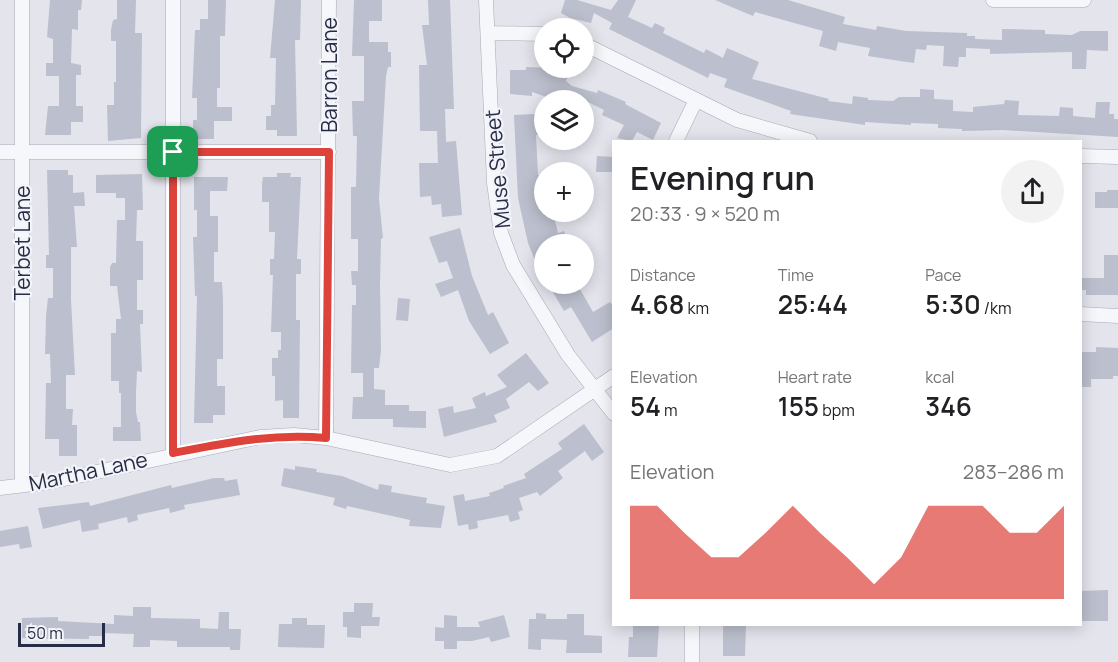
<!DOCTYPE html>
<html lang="en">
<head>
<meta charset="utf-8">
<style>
	:root { --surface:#fff; --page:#f2f2f2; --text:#202124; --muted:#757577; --accent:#de433b }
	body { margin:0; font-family:Manrope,sans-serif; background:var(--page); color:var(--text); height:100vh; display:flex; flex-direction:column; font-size:22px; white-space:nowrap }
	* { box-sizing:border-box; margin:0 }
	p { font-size:20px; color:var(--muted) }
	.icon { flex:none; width:33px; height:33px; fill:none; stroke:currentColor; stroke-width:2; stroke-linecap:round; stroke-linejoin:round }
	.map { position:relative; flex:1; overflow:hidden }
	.panel { position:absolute; left:612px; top:140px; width:470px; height:486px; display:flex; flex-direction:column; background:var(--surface); border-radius:0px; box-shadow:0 3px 15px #0003 }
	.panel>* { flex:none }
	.controls { position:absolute; left:534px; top:18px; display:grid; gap:12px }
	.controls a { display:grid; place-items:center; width:60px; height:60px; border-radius:50%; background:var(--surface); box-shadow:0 3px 15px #0003; font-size:30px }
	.scale { position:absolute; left:18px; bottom:15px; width:87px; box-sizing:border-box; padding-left:6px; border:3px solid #282d47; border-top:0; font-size:16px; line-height:21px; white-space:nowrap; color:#282d47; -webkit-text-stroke:4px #f3f4f9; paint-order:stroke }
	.pin { position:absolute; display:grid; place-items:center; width:51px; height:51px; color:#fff; margin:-26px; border-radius:12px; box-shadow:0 3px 9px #0006 }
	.round { display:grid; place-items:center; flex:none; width:63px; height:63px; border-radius:32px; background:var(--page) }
	.head { display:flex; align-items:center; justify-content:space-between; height:102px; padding:0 18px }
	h1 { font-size:33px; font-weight:600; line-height:45px }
	.metrics { display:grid; grid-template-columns:repeat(3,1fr); gap:9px; height:102px; padding:6px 18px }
	.metrics div { display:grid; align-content:center }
	.metrics b { font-size:26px; font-weight:600 }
	.metrics small { font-size:16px; font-weight:400 }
	.metrics p { font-size:16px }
	.chart { height:168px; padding:12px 18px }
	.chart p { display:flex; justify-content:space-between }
	.chart svg { width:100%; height:108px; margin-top:6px; fill:var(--accent); opacity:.7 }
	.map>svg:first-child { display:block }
	.building { fill:#bcbfcd }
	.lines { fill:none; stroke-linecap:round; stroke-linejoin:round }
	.minor-casing { stroke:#a7a9b7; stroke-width:15 }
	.minor { stroke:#f6f7fa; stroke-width:14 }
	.route-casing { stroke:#fff; stroke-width:12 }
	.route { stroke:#de433b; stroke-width:8 }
	.labels { text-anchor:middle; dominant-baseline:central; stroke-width:4.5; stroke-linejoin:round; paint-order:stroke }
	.street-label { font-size:21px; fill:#282d47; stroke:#f3f4f9 }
</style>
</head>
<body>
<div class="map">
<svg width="1118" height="662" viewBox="0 0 1118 662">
	<rect width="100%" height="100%" fill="#e3e4ec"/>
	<path class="building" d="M50,0H82L81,10H78V30L72,29L71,63L81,65V75H76V106H83V122H71V135H45L48,106H59V76H46V63H53V39L47,37Z
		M117,0H136L135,33H142L141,138L108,141L107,105H114V82H116V41H111V30L113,20L117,19Z
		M208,0H226L225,36H220V88H217V107H232V121H214V139H193V120H197V98H192L195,30H200V19H208Z
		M275,0H301L300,40H295L297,136H277V130H266V116H271V105H275L276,58H270Z
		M354,0H382V21H369V42H388V52H391V67H388L386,76L379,199L383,238L381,239L380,284L381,350L379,368H374V389L385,390V405H409V411H426V428L393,427V419H352L353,397H363V373H351L352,305H356V285H352L351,271H358V239H351V187H356L357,136H353L352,101H364V56H352Z
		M428,0H450L454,109H445L446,142L456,141L462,215L442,217L441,204L432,205L431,196L420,197L419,163H438L437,131H420L419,65H427L422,25H429Z
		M565,0H577L611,10L618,0H636L628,17L652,28L655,23L665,28L663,33L704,53L706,49L723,58L727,48L759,62L752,79L829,99L828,101L852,104L853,96L868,98V100L893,101L899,97H920V89L934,90V99L953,100V111L973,112V107L1004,104L1005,100L1019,101L1018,115L1059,116L1060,107L1073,108V116L1095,118L1096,102H1110L1109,114H1114V119H1118V137L1003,130L962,131V129L938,128V124L911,123V125L865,122V125L790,114L791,111L724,87L727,79L710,73L708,78L609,29L612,23L594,13L591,23L570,18L561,13Z
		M715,0H788L845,17L843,24L876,30L877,26L906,31L967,33V36H975V39L1002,40V29L1045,30V34L1072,35L1080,31H1108V51L1087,50L1086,69H1072V52L990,54V49L966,48V57H959L958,67L943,66L944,46L927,45L926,50L916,49L914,63L900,61L868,56L870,48L838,42L836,51L819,46L823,31L755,12L753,16Z
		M526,67L555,68L569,73L566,81L572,86L597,93L598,90L626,102L625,104L661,123L653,140L637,132L632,141L617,138L624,125L602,115L604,110L584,100H555L532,92V96L510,94V70H526Z
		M535,114V123H539L540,135H536L538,175H544V193H542L544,212H553L558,233L564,231L569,244H544V283L528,243L518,198L514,115Z
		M597,156L614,157V172H596Z
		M47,170H68V175H73V193L84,192L85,206H74L77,247H71V300L75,375H66V409H73L72,425H77V456H59V439H45L46,383H51L50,354H45L46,316L48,298H53V268H46V255H49Z
		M277,173H291L290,177H301L297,259H301V274H296V320H300L299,418H283V400L275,401V376H272V358H278V350H281V332H271L273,275H270V259H274L275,232H269V202H262V184L263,177H277Z
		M142,174L143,210H137L136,241H143V280H137V310H143V324H140L142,372L137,371L136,393V412L138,422H140L141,441H113V427H121V393H119V381H111V333H116V319H121L117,286H110V267L112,263H116L117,220H125V198H116V193H96V175Z
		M194,177H228L227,191H210V216H218V252H214V282H222L223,300V359H217V386H225V415H213V423H194L197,296H195L193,237H197V210H194Z
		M1107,190H1118V208H1095V192H1107Z
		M460,228L472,276L488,315L493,312L509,343L490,354L469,321L458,290L441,297L435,284L453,278L447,261L439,263L429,237Z
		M1104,255H1118V295H1086V290H1080V278H1104Z
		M548,284H577L593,312L610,302L614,307V328L592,342L571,307L564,311Z
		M398,298L410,299L408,321L396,320Z
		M1096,347L1118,348V376H1113V379H1091V387H1080V352H1096Z
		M526,353L549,383L538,391L529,382L506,399L510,408L494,415L497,422L444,437L438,409L453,406L454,413L476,408L472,398L485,392L486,396L507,387L497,375Z
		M584,424L604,452L592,461L585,451L558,471L563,478L540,496L537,492L519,498L523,510L518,512L520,519L510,522L508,515L477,521L478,528L469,530L468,524L458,526L453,496L464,494L465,501L490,496L489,493L504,488L503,486L526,478L524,474L562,449L558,443Z
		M295,466L317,469L316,472L342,476L378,490L379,484L392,486L391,492L427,498L426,503L445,506L441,528L409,526L410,520L347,506L346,509L333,505L335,498L281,486L284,468L295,470Z
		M214,478H224L225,481L237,479L240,495L184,505L185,509L170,513L169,508L137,515L138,520L128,523L127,517L98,524L99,529L82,532L80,520L43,529L38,508L89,502L90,506L171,485L172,488Z
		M28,526L32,547L20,549L19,544L0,547V531Z
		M1108,590V621H1080V591Z
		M354,603H373L372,617H380L379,626H361V638L347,637V627H343V612H354Z
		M133,607H151V618L200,619V628L218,629L219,612H229V629H241L240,650H230V647H177V641L150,640V647H133L134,634L102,633V636H89V639L22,638V618L58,617V621L114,624V615L133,616Z
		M536,613L546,614V619H567V614H584V635L602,636V653H566L567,640L541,639V650L528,649L529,619H536Z
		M444,615L457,616V627H480L478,622L504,615L510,637L491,642L489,637L472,641H457V649H444V641H435V627L444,628Z
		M292,618H307V625H325L324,648L278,647L279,624H292Z
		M633,624L659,625L657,657H628L629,637H633Z
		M723,624H746L745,656H723Z"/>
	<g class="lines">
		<g class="minor-casing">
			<path id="minor" d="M486,0L494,183L501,233L513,265L568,355L614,414
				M993,0H1084
				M488,33L544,34
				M584,44L737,120L810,141
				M676,141L696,100
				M0,152H329
				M1080,156L1118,157
				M1080,314L1118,316
				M326,438L329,0
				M173,453V0
				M22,485V0
				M0,488L50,482L260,437L294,435L326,438L450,465L497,456L614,376
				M692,662V624"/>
		</g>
		<use href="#minor" class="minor"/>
	</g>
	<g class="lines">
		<g class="route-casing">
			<path id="route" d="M173,152H329L326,438C273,433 225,443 173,453Z"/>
		</g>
		<use href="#route" class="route"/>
	</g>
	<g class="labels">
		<g class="street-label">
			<text transform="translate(329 75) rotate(-90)">Barron Lane</text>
			<text transform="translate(497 169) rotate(-95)">Muse Street</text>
			<text transform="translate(22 243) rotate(-90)">Terbet Lane</text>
			<text transform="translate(88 471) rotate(-12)">Martha Lane</text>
		</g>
	</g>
</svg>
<div class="controls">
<a><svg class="icon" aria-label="locate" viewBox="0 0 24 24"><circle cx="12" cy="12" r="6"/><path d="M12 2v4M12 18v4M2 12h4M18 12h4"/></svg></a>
<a><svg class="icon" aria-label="layers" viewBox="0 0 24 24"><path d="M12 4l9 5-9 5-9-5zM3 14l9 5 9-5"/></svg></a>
<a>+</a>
<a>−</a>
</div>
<div class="scale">50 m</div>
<div class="pin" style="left:173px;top:152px;background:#1e9e55"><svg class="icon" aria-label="arrive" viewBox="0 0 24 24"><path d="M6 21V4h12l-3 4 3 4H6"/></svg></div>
<section class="panel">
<div class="head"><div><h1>Evening run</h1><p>20:33 · 9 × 520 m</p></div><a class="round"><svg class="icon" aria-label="share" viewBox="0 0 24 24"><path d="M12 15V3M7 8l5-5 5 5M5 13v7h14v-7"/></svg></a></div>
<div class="metrics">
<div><p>Distance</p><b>4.68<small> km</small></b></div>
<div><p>Time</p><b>25:44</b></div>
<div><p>Pace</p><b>5:30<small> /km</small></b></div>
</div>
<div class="metrics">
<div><p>Elevation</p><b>54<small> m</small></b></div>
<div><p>Heart rate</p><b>155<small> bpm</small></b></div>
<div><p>kcal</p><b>346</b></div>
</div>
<div class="chart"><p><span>Elevation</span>283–286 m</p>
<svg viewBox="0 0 160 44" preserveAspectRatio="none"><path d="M0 44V6L10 6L20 17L30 27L40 27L50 17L60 6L70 17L80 27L90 38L100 27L110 6L120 6L130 6L140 17L150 17L160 6V44z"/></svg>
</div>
</section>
</div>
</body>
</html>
